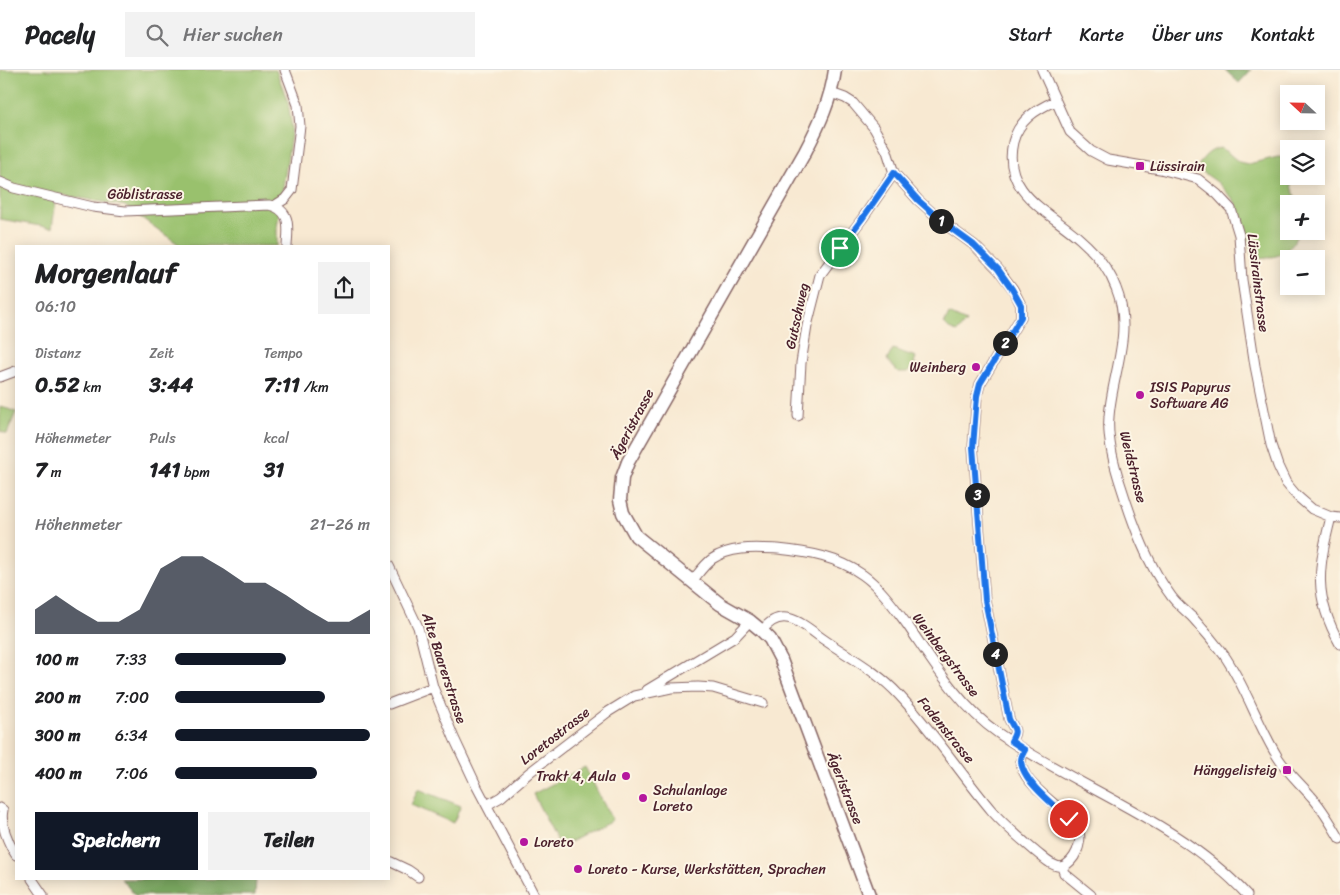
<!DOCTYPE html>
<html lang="de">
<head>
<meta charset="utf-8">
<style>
	:root { --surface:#fff; --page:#f2f2f2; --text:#202124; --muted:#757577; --line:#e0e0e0; --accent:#111827 }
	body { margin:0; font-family:Sriracha,sans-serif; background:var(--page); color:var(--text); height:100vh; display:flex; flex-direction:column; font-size:19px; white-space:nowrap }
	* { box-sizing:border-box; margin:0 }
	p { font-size:16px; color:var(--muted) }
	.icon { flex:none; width:28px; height:28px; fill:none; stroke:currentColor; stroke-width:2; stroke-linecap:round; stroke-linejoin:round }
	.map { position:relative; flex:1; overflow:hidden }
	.panel { position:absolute; left:15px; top:175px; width:375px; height:635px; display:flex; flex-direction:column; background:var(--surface); border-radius:0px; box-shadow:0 2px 12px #0003 }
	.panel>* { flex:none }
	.needle { width:32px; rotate:292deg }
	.fabs { position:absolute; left:1280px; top:15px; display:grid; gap:10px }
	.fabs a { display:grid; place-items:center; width:45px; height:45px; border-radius:0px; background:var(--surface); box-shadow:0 2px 12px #0003; font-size:25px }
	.pin { position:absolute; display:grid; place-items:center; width:42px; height:42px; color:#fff; margin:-21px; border:2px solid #fff; border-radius:50%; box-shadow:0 1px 5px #0007 }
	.km { position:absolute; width:25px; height:25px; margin:-12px; border-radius:50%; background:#222; color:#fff; font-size:14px; line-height:25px; text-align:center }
	.round { display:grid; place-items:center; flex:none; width:52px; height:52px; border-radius:0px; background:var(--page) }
	.head { display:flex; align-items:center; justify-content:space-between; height:85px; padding:0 20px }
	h1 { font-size:28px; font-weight:800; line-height:38px }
	.stats { display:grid; grid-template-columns:repeat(3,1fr); gap:8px; height:85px; padding:5px 20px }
	.stats div { display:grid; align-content:center }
	.stats b { font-size:21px; font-weight:800 }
	.stats small { font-size:14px; font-weight:400 }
	.stats p { font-size:14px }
	.chart { height:140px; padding:10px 20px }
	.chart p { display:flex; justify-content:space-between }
	.chart svg { width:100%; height:90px; margin-top:5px; fill:var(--accent); opacity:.7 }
	.cta { display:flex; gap:10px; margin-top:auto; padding:10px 20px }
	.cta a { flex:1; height:58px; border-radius:0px; background:var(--accent); color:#fff; font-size:20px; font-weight:800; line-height:58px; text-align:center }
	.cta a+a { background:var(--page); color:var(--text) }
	ul { padding:0 20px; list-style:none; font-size:16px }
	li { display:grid; grid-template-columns:80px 60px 1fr; align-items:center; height:38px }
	li i { height:12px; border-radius:6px; background:var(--accent) }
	header { display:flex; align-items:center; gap:30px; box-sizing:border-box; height:70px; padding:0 25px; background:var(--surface); border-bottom:1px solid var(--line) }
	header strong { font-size:24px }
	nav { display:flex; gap:28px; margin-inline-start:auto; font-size:18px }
	.search { width:350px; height:45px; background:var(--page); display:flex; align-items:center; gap:12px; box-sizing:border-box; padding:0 18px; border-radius:0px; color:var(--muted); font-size:19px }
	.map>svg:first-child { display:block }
	.green { fill:#99c16d; stroke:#72704c }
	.forest { fill:#7aa760; stroke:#626346 }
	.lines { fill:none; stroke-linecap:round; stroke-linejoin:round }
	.minor-casing { stroke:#876665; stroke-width:11 }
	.secondary-casing { stroke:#876665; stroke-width:15 }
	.minor { stroke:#fff; stroke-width:9 }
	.secondary { stroke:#fff; stroke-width:12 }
	.route-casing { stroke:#fff; stroke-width:10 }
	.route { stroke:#1a73e8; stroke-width:6 }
	.poi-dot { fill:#b5179e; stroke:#fcf5e5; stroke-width:2 }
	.labels { text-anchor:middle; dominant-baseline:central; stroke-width:4; stroke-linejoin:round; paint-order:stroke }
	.poi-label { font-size:14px; fill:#4a1f2b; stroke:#fcf5e5; text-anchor:start }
	.street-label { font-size:14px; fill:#4a1f2b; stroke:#fcf5e5 }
</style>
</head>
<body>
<header>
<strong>Pacely</strong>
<div class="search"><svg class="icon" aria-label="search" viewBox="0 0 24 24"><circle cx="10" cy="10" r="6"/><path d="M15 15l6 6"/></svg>Hier suchen</div>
<nav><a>Start</a><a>Karte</a><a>Über uns</a><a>Kontakt</a></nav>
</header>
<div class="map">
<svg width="1340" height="825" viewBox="0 0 1340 825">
	<rect width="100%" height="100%" fill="#fcf5e5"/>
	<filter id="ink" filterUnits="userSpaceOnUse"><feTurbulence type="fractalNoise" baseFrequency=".02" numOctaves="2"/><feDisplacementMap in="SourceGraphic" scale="10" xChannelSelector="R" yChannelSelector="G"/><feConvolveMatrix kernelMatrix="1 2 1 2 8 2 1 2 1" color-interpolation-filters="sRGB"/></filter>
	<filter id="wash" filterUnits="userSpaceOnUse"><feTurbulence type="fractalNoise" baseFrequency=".0096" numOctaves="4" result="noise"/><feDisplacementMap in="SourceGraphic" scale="20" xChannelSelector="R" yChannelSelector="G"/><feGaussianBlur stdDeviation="1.12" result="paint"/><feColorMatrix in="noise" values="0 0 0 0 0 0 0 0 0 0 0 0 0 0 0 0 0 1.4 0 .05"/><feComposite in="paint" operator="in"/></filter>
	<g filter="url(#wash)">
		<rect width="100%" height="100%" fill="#f8e9d2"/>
		<path class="green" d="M0,0H276L288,32L292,58L277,157V176H181L125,136L57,124L52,158L0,149Z
			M1220,78L1227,82L1239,92L1248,94L1278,87L1289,88V106H1295L1291,116L1298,134H1289V161H1299C1289,185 1278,188 1253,189L1242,146L1234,130L1217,112L1197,98C1202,88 1209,80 1220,78Z
			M949,244L966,252L957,262L949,259L944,254Z
			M893,279L916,287L914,293L918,295L915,299L912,298L908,302H898L887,290Z
			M0,336L16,342L7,364L0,361Z
			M585,697L612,750L560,777L533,724Z
			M418,719L461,736L453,753L411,735Z"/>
		<path class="forest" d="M1225,0H1251L1239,13Z
			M121,809H256L255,825H135Z"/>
	</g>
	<g filter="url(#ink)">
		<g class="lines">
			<g class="minor-casing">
				<path id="minor" d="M1042,0L1070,62L1091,81L1108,90L1160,99L1198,109L1217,124L1231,139L1239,165L1242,210L1255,296L1271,375L1278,396L1286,413L1297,426L1312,439L1331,447L1340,448
					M831,23L845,28L853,33L874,58L887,81L894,103L918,130L945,154L974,175L998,199L1013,219L1021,235V247L980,314L977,326L973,377L985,530L1009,649C1014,660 1018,659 1011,671
					M1055,31C1035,40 1019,50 1013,72C1001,123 1050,142 1080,169C1096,183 1109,199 1116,218C1134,262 1112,303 1109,347C1107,369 1114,395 1121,416C1132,451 1147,494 1169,523C1175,533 1185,540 1193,548C1204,560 1214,572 1224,585C1246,617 1257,653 1277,686C1286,701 1299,712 1311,726C1323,739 1331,754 1340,769
					M0,112L14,118L93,137L125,141L269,135C292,140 288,158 287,176
					M274,136L285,129L292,120L300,56L298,35L285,0
					M0,307L16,301
					M798,346L801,293L807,256L820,205L862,149L894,103
					M1331,447C1318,498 1313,526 1340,574
					M389,496L418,557L433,617L454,668L477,717L534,825
					M692,511C698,504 704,495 712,489C730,476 756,478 778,479C808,482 838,487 863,505C880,517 894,537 906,553C933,592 958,635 998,663C1079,719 1179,751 1247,825
					M762,561C783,533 804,556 826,571C851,588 878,602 899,625C933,661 960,703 992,741C1005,756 1021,769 1036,782C1045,789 1051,796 1062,797
					M647,620L735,567L750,551
					M389,634L433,617
					M1025,680C1023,683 1021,687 1021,691C1021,717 1069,738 1079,762C1081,767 1079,776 1077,781C1074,788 1069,794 1062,797
					M487,735L501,727L530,702L608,642L634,626L671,618L698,617L713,618L763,633
					M0,738L3,740C0,754 8,773 16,785
					M389,791L408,800L418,807
					M1062,797L1064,803L1091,825
					M32,809L43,825"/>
			</g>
			<g class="secondary-casing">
				<path id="secondary" d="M835,0C831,30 819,55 805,82L628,392L622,408L620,430L623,443L636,466L720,534L750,551L762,561L770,569L781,590L869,825"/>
			</g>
			<use href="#minor" class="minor"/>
			<use href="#secondary" class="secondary"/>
		</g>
	</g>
	<g class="lines" filter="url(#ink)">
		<g class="route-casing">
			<path id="route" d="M840,178L862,149L894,103L918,130L945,154L974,175L998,199L1012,219L1021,235V247L980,314L977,326L973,377L985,530L1009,649C1014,660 1018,659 1011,671L1025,680C1023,683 1021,687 1021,691C1022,711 1055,736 1069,749"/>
		</g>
		<use href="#route" class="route"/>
	</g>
	<g class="poi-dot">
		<rect x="1135" y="91" width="10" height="10" rx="2.5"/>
		<circle cx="976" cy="297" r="5"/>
		<circle cx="1140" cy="325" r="5"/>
		<rect x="1282" y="695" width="10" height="10" rx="2.5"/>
		<circle cx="626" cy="706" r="5"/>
		<circle cx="643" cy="728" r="5"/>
		<circle cx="524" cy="772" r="5"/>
		<circle cx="578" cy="799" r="5"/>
	</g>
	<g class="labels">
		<g class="poi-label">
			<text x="1150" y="96">Lüssirain</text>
			<text x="966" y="297" text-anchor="end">Weinberg</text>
			<text x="1150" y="317">ISIS Papyrus<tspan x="1150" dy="16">Software AG</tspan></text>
			<text x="1277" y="700" text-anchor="end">Hänggelisteig</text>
			<text x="616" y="706" text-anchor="end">Trakt 4, Aula</text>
			<text x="653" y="720">Schulanlage<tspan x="653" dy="16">Loreto</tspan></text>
			<text x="534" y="772">Loreto</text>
			<text x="588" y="799">Loreto - Kurse, Werkstätten, Sprachen</text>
		</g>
		<g class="street-label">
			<text x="145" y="124">Göblistrasse</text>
			<text transform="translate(1258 213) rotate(83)">Lüssirainstrasse</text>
			<text transform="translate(797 246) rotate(-78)">Gutschweg</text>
			<text transform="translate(632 354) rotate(-62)">Ägeristrasse</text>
			<text transform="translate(1133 397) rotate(76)">Weidstrasse</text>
			<text transform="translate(946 585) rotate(53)">Weinbergstrasse</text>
			<text transform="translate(444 598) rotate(72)">Alte Baarerstrasse</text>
			<text transform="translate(946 660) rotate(51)">Fadenstrasse</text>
			<text transform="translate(555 666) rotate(-38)">Loretostrasse</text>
			<text transform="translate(845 718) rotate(69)">Ägeristrasse</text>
		</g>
	</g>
</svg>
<div class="fabs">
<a><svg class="needle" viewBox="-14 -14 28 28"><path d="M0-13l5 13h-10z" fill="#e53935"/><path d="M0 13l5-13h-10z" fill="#757577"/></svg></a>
<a><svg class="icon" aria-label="layers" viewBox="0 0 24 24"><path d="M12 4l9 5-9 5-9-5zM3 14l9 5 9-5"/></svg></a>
<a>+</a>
<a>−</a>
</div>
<div class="pin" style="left:840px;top:178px;background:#1e9e55"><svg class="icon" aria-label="arrive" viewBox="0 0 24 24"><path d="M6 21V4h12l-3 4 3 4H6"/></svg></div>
<div class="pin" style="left:1069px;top:749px;background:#d93025"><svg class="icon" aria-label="check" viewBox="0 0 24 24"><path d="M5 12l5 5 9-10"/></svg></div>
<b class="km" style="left:941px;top:151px">1</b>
<b class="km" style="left:1005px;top:273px">2</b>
<b class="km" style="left:977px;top:425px">3</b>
<b class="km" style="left:995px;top:584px">4</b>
<section class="panel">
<div class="head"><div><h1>Morgenlauf</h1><p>06:10</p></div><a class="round"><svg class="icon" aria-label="share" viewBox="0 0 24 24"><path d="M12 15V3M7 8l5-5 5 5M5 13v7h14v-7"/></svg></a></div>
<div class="stats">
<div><p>Distanz</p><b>0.52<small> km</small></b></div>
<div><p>Zeit</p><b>3:44</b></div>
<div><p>Tempo</p><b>7:11<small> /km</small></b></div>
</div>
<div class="stats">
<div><p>Höhenmeter</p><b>7<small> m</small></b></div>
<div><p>Puls</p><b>141<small> bpm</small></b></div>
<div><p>kcal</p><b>31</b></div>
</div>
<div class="chart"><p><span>Höhenmeter</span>21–26 m</p>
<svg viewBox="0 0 160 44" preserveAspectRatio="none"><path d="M0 44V32L10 25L20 32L30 38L40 38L50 32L60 12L70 6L80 6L90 12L100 19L110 19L120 25L130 32L140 38L150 38L160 32V44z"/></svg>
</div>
<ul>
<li><b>100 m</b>7:33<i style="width:57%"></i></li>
<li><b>200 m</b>7:00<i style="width:77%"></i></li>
<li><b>300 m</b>6:34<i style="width:100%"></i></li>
<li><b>400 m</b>7:06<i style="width:73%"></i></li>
</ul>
<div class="cta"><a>Speichern</a><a>Teilen</a></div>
</section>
</div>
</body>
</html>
